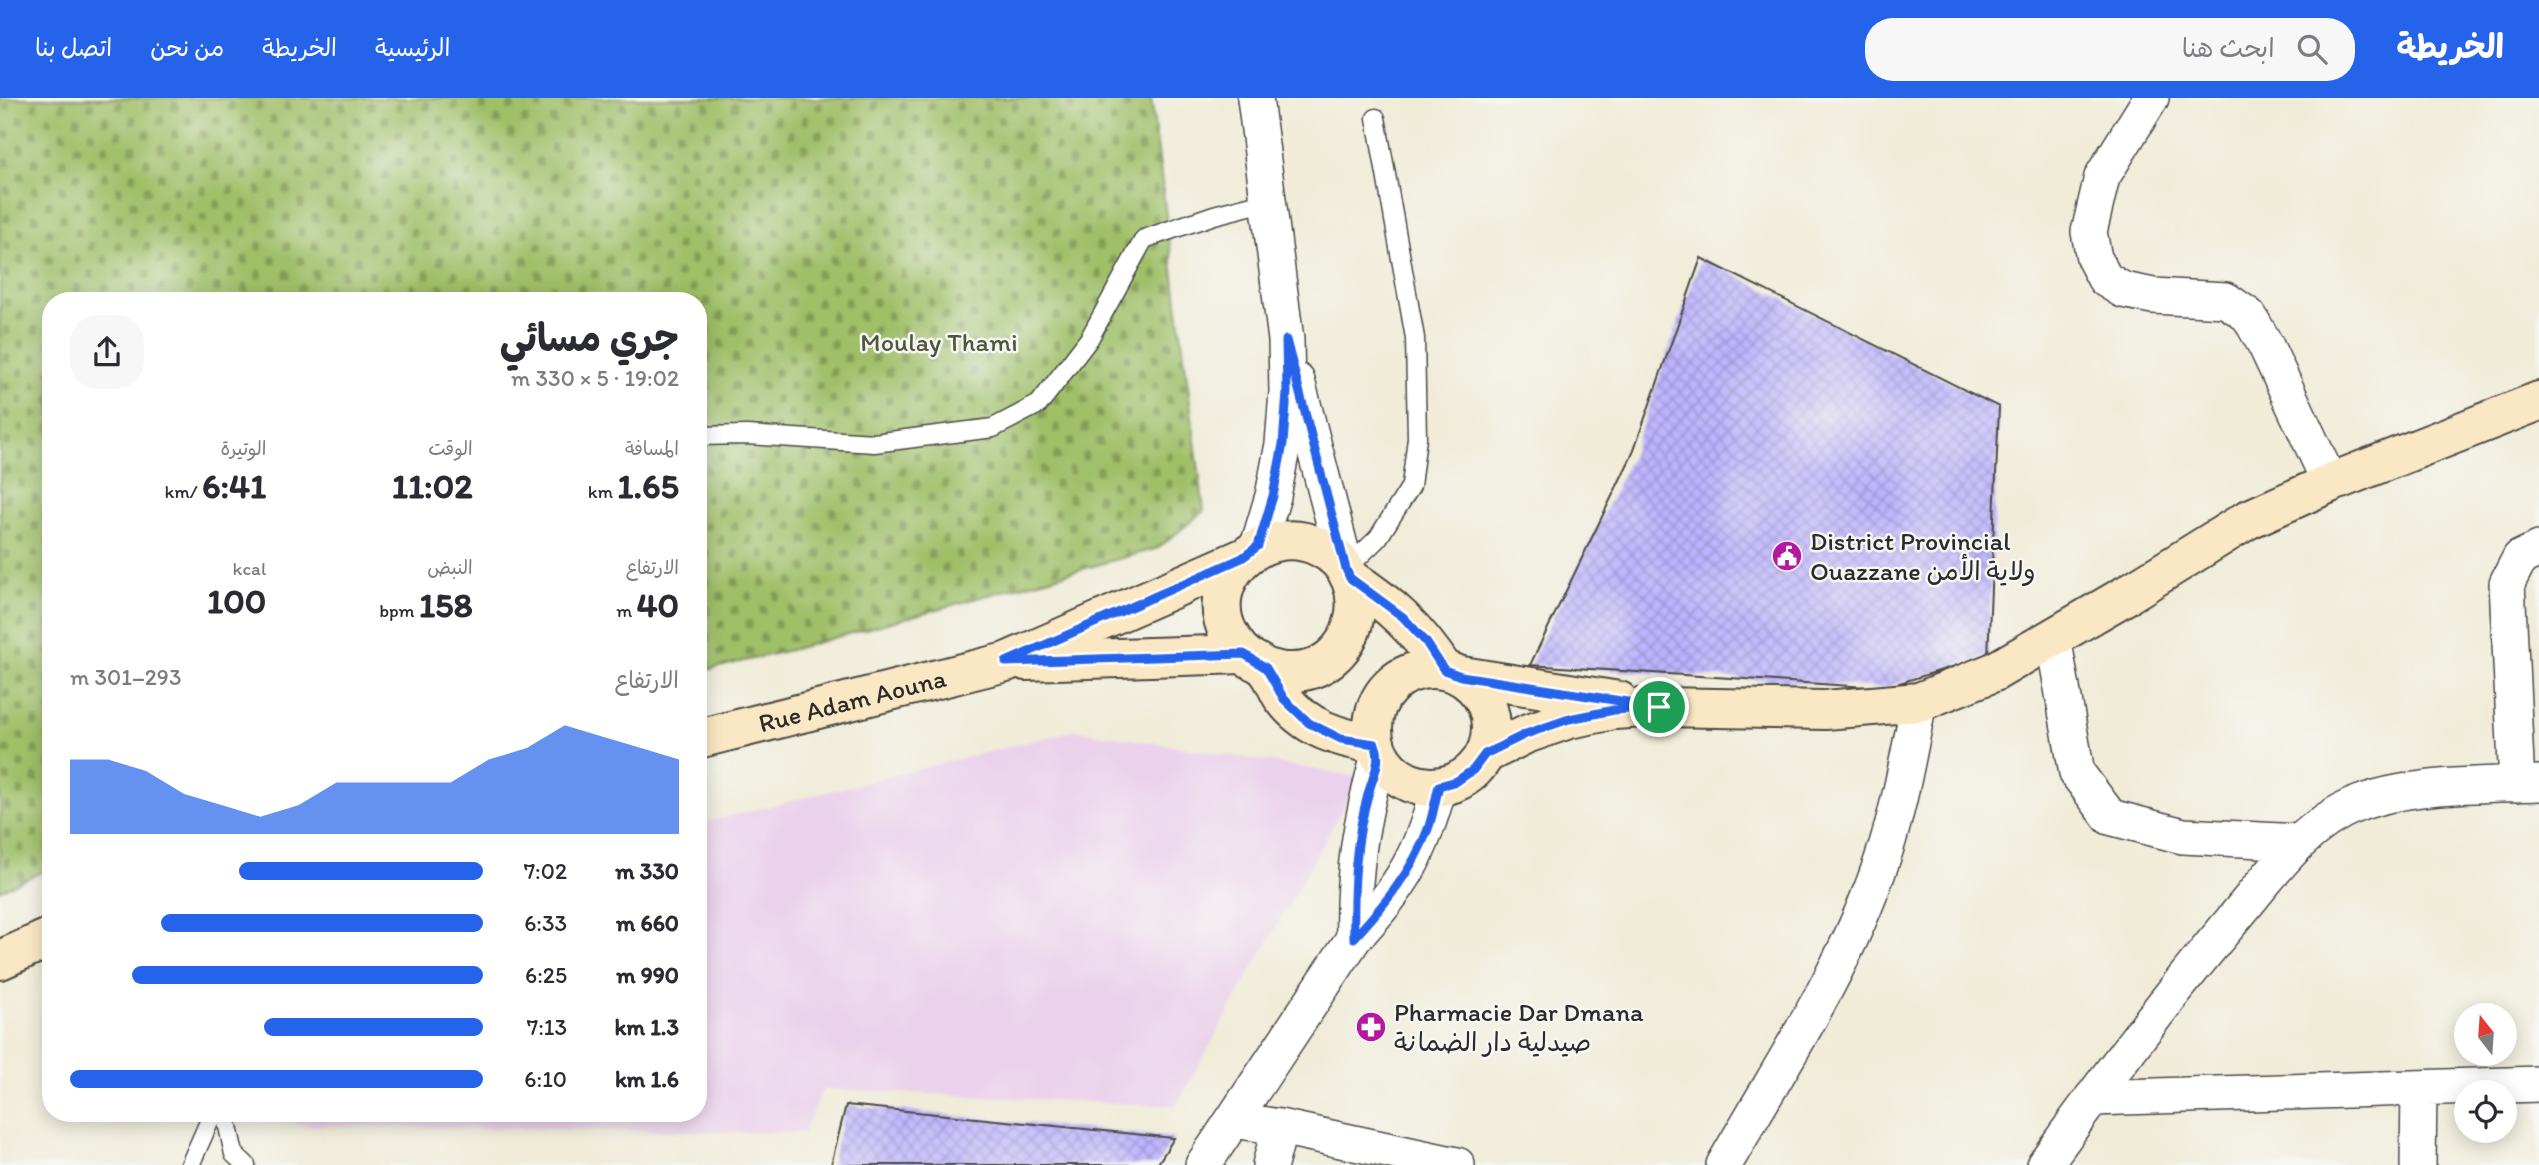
<!DOCTYPE html>
<html lang="ar">
<head>
<meta charset="utf-8">
<style>
	:root { --surface:#fff; --page:#f7f7f7; --text:#2b2b33; --muted:#7c7c81; --accent:#2563eb }
	body { margin:0; font-family:Itim,"Playpen Sans Arabic",sans-serif; background:var(--page); color:var(--text); direction:rtl; height:100vh; display:flex; flex-direction:column; font-size:26px; white-space:nowrap }
	* { box-sizing:border-box; margin:0 }
	p { font-size:23px; color:var(--muted) }
	.icon { flex:none; width:38px; height:38px; fill:none; stroke:currentColor; stroke-width:2; stroke-linecap:round; stroke-linejoin:round }
	.map { position:relative; flex:1; overflow:hidden; direction:ltr }
	.details { position:absolute; left:42px; top:194px; width:665px; height:830px; display:flex; flex-direction:column; background:var(--surface); border-radius:28px; box-shadow:0 4px 18px #0003; direction:rtl }
	.details>* { flex:none }
	.needle { width:46px; rotate:343deg }
	.buttons { position:absolute; left:2454px; top:905px; display:grid; gap:14px }
	.buttons a { display:grid; place-items:center; width:63px; height:63px; border-radius:50%; background:var(--surface); box-shadow:0 4px 18px #0003; font-size:35px }
	.pin { position:absolute; display:grid; place-items:center; width:60px; height:60px; color:#fff; margin:-30px; border:4px solid #fff; border-radius:50%; box-shadow:0 2px 7px #0007 }
	.round { display:grid; place-items:center; flex:none; width:74px; height:74px; border-radius:28px; background:var(--page) }
	.overview { display:flex; align-items:center; justify-content:space-between; height:119px; padding:0 28px }
	h1 { font-size:38px; font-weight:700; line-height:52px }
	.metrics { display:grid; grid-template-columns:repeat(3,1fr); gap:10px; height:119px; padding:7px 28px }
	.metrics div { display:grid; align-content:center }
	.metrics b { font-size:35px; font-weight:700 }
	.metrics small { font-size:19px; font-weight:400 }
	.metrics p { font-size:19px }
	.chart { height:196px; padding:14px 28px }
	.chart p { display:flex; justify-content:space-between }
	.chart svg { width:100%; height:126px; margin-top:7px; fill:var(--accent); opacity:.7 }
	ul { padding:0 28px; list-style:none; font-size:23px }
	li { display:grid; grid-template-columns:112px 84px 1fr; align-items:center; height:52px }
	li i { height:18px; border-radius:9px; background:var(--accent) }
	header { display:flex; align-items:center; gap:42px; box-sizing:border-box; height:98px; padding:0 35px; background:var(--accent); color:#fff }
	header strong { font-size:33px }
	nav { display:flex; gap:38px; margin-inline-start:auto; font-size:24px }
	.search { width:490px; height:63px; background:var(--page); display:flex; align-items:center; gap:18px; box-sizing:border-box; padding:0 24px; border-radius:28px; color:var(--muted); font-size:26px }
	.map>svg:first-child { display:block }
	.built { fill:#ebd1ec }
	.cemetery { fill:url(#cemetery-stones); stroke:#657549; stroke-width:2 }
	.building { fill:url(#building-cross-hatch) }
	.lines { fill:none; stroke-linecap:round; stroke-linejoin:round }
	.lane-casing { stroke:#494845; stroke-width:21 }
	.street-casing { stroke:#494845; stroke-width:38 }
	.secondary-casing { stroke:#494845; stroke-width:42 }
	.lane { stroke:#fff; stroke-width:18 }
	.street { stroke:#fff; stroke-width:35 }
	.secondary { stroke:#fae7c3; stroke-width:38 }
	.route-casing { stroke:#fff; stroke-width:14 }
	.route { stroke:#2563eb; stroke-width:9 }
	.labels { text-anchor:middle; dominant-baseline:central; stroke-width:5; stroke-linejoin:round; paint-order:stroke }
	.park-label { font-size:26px; fill:#4e573d; stroke:#f6f6f2 }
	.poi-label { font-size:26px; fill:#2b2b2b; stroke:#f6f6f2; text-anchor:start }
	.street-label { font-size:26px; fill:#2b2b2b; stroke:#f6f6f2 }
</style>
</head>
<body>
<header>
<strong>الخريطة</strong>
<div class="search"><svg class="icon" aria-label="search" viewBox="0 0 24 24"><circle cx="10" cy="10" r="6"/><path d="M15 15l6 6"/></svg>ابحث هنا</div>
<nav><a>الرئيسية</a><a>الخريطة</a><a>من نحن</a><a>اتصل بنا</a></nav>
</header>
<div class="map">
<svg width="2539" height="1067" viewBox="0 0 2539 1067">
	<defs>
		<pattern id="cemetery-stones" width="16" height="16" patternUnits="userSpaceOnUse" patternTransform="scale(1.75)"><rect width="16" height="16" fill="#9fbf67"/><path d="M2 7V4a2 2 0 0 1 4 0v3zM10 15v-3a2 2 0 0 1 4 0v3z" fill="#829b55"/></pattern>
		<pattern id="building-cross-hatch" width="8" height="8" patternUnits="userSpaceOnUse" patternTransform="scale(1.75)"><rect width="8" height="8" fill="#beb4ff"/><path d="M0 0l8 8M0 8l8-8" fill="none" stroke="#9b93cf"/></pattern>
	</defs>
	<rect width="100%" height="100%" fill="#f6f6f2"/>
	<filter id="ink" filterUnits="userSpaceOnUse"><feTurbulence type="fractalNoise" baseFrequency=".0143" numOctaves="2"/><feDisplacementMap in="SourceGraphic" scale="14" xChannelSelector="R" yChannelSelector="G"/><feConvolveMatrix kernelMatrix="1 2 1 2 8 2 1 2 1" color-interpolation-filters="sRGB"/></filter>
	<filter id="wash" filterUnits="userSpaceOnUse"><feTurbulence type="fractalNoise" baseFrequency=".00686" numOctaves="4" result="noise"/><feDisplacementMap in="SourceGraphic" scale="28" xChannelSelector="R" yChannelSelector="G"/><feGaussianBlur stdDeviation="1.57" result="paint"/><feColorMatrix in="noise" values="0 0 0 0 0 0 0 0 0 0 0 0 0 0 0 0 0 1.4 0 .05"/><feComposite in="paint" operator="in"/></filter>
	<g filter="url(#wash)">
		<rect width="100%" height="100%" fill="#f0ecd8"/>
		<path class="built" d="M1076,632L1360,679L1176,1008L823,991L803,1035L295,1027L296,1015H698V726Z"/>
		<path class="cemetery" d="M0,0H1151L1204,413L1158,450L790,552L698,574V203H51V770L0,792Z"/>
		<g id="blocks">
			<path class="building" d="M1701,160L1999,309L1988,558L1883,590L1530,567L1632,357Z
				M846,1007L1174,1040L1157,1067H831Z"/>
		</g>
	</g>
	<g filter="url(#ink)">
		<use href="#blocks" fill-opacity="0" stroke="#494845" stroke-width="2"/>
		<g class="lines">
			<g class="lane-casing">
				<path id="lane" d="M698,338L747,337L874,345L993,330L1039,306L1089,241L1144,141L1214,117L1268,103
					M1346,471L1378,440L1411,388L1417,340L1415,240L1376,20
					M225,1015L234,1056L246,1067
					M190,1067L213,1015"/>
			</g>
			<g class="street-casing">
				<path id="street" d="M1255,0L1286,242L1287,294L1283,346L1273,398L1258,448
					M2151,0L2102,79L2089,134L2094,160L2105,181L2123,192L2153,198L2226,202L2249,218L2266,248L2330,385
					M1297,283L1346,471
					M2053,539L2077,675L2110,719L2183,738L2299,744
					M2517,686L2507,485L2520,460L2539,451
					M1354,840C1352,772 1361,721 1379,657
					M2092,1000L2539,986
					M1233,1022L1280,1029L1457,1067
					M1203,1067L1354,840C1402,789 1421,757 1439,689
					M1270,1067L1280,1029
					M1724,1067C1780,969 1845,872 1881,765C1899,713 1908,658 1919,604
					M2044,1067C2105,981 2168,898 2236,818C2271,777 2303,728 2355,707C2409,685 2481,687 2539,685
					M2418,1067L2419,990"/>
			</g>
			<g class="secondary-casing">
				<g id="secondary">
					<path d="M1350,480C1391,507 1417,531 1444,572"/>
					<path d="M1026,563L1244,556"/>
					<path d="M1266,570C1273,571 1280,574 1287,574C1357,578 1383,479 1319,449C1262,422 1200,483 1229,536C1233,543 1240,553 1245,557C1252,563 1262,565 1267,572C1274,580 1277,591 1283,600C1306,631 1339,640 1375,646"/>
					<circle cx="1432" cy="630" r="59"/>
					<path d="M1462,578L1619,603"/>
					<path id="s1" d="M698,641L1006,564L1243,460"/>
					<path d="M1485,656L1526,636L1569,621L1614,612L1659,609L1825,612L1919,604L1994,574L2128,496L2247,422L2330,385L2539,303"/>
					<path d="M0,862L51,839"/>
				</g>
			</g>
			<use href="#lane" class="lane"/>
			<use href="#street" class="street"/>
			<use href="#secondary" class="secondary"/>
		</g>
	</g>
	<g class="lines" filter="url(#ink)">
		<g class="route-casing">
			<path id="route" d="M1286,242L1346,471L1350,480L1403,519L1426,544L1444,572L1461,578L1659,609L1614,612L1569,621L1526,636L1485,656L1473,672L1457,683L1439,688C1435,702 1433,718 1428,731C1412,774 1384,807 1354,840C1353,790 1355,741 1369,693C1374,676 1382,662 1375,646L1341,641L1309,625L1284,601L1266,570L1244,556L1006,564L1242,460L1258,448L1273,398L1283,346L1287,294Z"/>
		</g>
		<use href="#route" class="route"/>
	</g>
	<defs>
		<g id="civic-disc" transform="scale(1.575)"><circle r="9.5" fill="#b5179e" stroke="#f6f6f2"/><path d="M-.6-6.5H3V-4.5H.6V-3L4-1V1h2V6H-6V1h2V-1L-.6-3ZM-1.2 2.5V6h2.4V2.5Z" fill="#fff"/></g>
		<g id="pharmacy-disc" transform="scale(1.575)"><circle r="9.5" fill="#b5179e" stroke="#f6f6f2"/><path d="M-2-6h4v4h4v4h-4v4h-4v-4h-4v-4h4Z" fill="#fff"/></g>
	</defs>
	<g fill-rule="evenodd">
		<use href="#civic-disc" x="1787" y="458"/>
		<use href="#pharmacy-disc" x="1371" y="929"/>
	</g>
	<g class="labels">
		<g class="park-label">
			<text x="939" y="244">Moulay Thami</text>
		</g>
		<g class="poi-label">
			<text x="1810" y="443">District Provincial<tspan x="1810" dy="30">Ouazzane ولاية الأمن</tspan></text>
			<text x="1394" y="914">Pharmacie Dar Dmana<tspan x="1394" dy="30">صيدلية دار الضمانة</tspan></text>
		</g>
		<g class="street-label">
			<text stroke="none"><textPath href="#s1" startOffset="159">Rue Adam Aouna</textPath></text>
		</g>
	</g>
</svg>
<div class="buttons">
<a><svg class="needle" viewBox="-14 -14 28 28"><path d="M0-13l5 13h-10z" fill="#e53935"/><path d="M0 13l5-13h-10z" fill="#7c7c81"/></svg></a>
<a><svg class="icon" aria-label="locate" viewBox="0 0 24 24"><circle cx="12" cy="12" r="6"/><path d="M12 2v4M12 18v4M2 12h4M18 12h4"/></svg></a>
</div>
<div class="pin" style="left:1659px;top:609px;background:#1e9e55"><svg class="icon" aria-label="arrive" viewBox="0 0 24 24"><path d="M6 21V4h12l-3 4 3 4H6"/></svg></div>
<section class="details">
<div class="overview"><div><h1>جري مسائي</h1><p>19:02 · 5 × 330 m</p></div><a class="round"><svg class="icon" aria-label="share" viewBox="0 0 24 24"><path d="M12 15V3M7 8l5-5 5 5M5 13v7h14v-7"/></svg></a></div>
<div class="metrics">
<div><p>المسافة</p><b>1.65<small> km</small></b></div>
<div><p>الوقت</p><b>11:02</b></div>
<div><p>الوتيرة</p><b>6:41<small> /km</small></b></div>
</div>
<div class="metrics">
<div><p>الارتفاع</p><b>40<small> m</small></b></div>
<div><p>النبض</p><b>158<small> bpm</small></b></div>
<div><p>kcal</p><b>100</b></div>
</div>
<div class="chart"><p><span>الارتفاع</span>293–301 m</p>
<svg viewBox="0 0 160 44" preserveAspectRatio="none"><path d="M0 44V18L10 18L20 22L30 30L40 34L50 38L60 34L70 26L80 26L90 26L100 26L110 18L120 14L130 6L140 10L150 14L160 18V44z"/></svg>
</div>
<ul>
<li><b>330 m</b>7:02<i style="width:59%"></i></li>
<li><b>660 m</b>6:33<i style="width:78%"></i></li>
<li><b>990 m</b>6:25<i style="width:85%"></i></li>
<li><b>1.3 km</b>7:13<i style="width:53%"></i></li>
<li><b>1.6 km</b>6:10<i style="width:100%"></i></li>
</ul>
</section>
</div>
</body>
</html>
